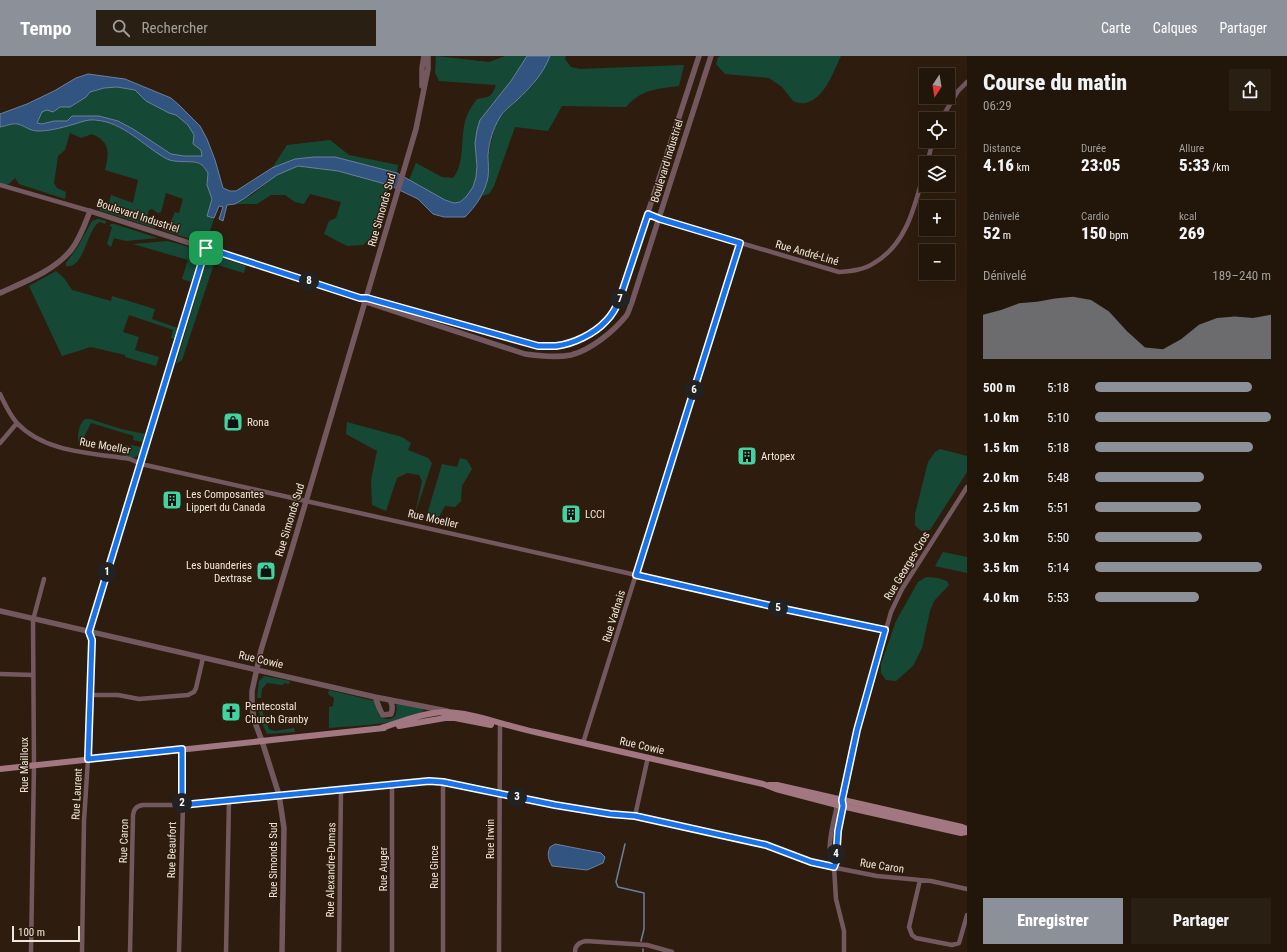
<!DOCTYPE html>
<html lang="fr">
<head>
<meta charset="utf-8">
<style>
	:root { --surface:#22160a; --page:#2a1f13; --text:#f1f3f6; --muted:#a29f9c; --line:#3f352b; --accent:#8c9099 }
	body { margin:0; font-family:"Roboto Condensed",sans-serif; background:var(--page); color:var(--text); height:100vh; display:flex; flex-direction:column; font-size:15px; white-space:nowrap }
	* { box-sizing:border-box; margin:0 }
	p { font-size:13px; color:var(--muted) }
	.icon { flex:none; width:22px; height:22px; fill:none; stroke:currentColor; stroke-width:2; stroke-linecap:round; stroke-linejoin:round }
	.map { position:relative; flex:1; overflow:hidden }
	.panel { display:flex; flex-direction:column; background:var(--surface); width:320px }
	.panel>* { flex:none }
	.needle { width:26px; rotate:192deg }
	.controls { position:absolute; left:919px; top:12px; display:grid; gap:8px }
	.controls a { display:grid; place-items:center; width:36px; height:36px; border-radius:0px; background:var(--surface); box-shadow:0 4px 16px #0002,0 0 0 1px var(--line); font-size:20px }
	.scale { position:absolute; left:12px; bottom:10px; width:68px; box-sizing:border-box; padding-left:4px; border:2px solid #f1e6dc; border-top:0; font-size:11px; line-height:14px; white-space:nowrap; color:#f1e6dc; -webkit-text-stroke:3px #2e1d0e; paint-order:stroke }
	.pin { position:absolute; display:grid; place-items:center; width:34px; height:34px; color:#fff; margin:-17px; border-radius:8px; box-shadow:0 2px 6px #0006 }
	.km { position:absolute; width:20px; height:20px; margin:-10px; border-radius:50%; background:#222; color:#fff; font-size:11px; line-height:20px; text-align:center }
	.round { display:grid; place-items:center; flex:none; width:42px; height:42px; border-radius:0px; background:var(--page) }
	.head { display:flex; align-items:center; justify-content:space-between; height:68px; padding:0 16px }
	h1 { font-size:22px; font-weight:800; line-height:30px }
	.figures { display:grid; grid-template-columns:repeat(3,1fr); gap:6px; height:68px; padding:4px 16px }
	.figures div { display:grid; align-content:center }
	.figures b { font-size:17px; font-weight:800 }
	.figures small { font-size:11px; font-weight:400 }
	.figures p { font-size:11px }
	.chart { height:112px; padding:8px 16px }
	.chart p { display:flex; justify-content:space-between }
	.chart svg { width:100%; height:72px; margin-top:4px; fill:var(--accent); opacity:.7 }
	.primary-button { display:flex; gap:8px; margin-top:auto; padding:8px 16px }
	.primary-button a { flex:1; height:46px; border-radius:0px; background:var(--accent); color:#fff; font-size:16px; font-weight:800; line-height:46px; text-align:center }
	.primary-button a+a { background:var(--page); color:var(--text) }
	ul { padding:0 16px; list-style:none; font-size:13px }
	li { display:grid; grid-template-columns:64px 48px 1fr; align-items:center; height:30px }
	li i { height:10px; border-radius:5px; background:var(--accent) }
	header { display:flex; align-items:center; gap:24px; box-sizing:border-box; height:56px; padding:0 20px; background:var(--accent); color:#fff }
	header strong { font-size:19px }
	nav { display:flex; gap:22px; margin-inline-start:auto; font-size:14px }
	.search { width:280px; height:36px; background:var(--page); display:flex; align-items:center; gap:10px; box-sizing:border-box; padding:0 14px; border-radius:0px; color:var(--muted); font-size:15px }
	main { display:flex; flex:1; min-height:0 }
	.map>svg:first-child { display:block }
	.green { fill:#164935 }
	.water { fill:#315481; stroke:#6b809c; fill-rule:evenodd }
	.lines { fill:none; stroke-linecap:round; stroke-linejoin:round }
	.stream { stroke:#6b809c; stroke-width:1.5 }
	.minor { stroke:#74585f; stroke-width:4.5 }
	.tertiary { stroke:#74585f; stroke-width:5.5 }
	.secondary { stroke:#a37782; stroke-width:6 }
	.route-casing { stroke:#fff; stroke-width:8 }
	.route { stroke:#1a73e8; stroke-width:5 }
	.labels { text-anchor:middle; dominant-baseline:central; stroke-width:3; stroke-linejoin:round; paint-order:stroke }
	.street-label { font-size:11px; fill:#f1e6dc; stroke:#2e1d0e }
	.poi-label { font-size:11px; fill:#f1e6dc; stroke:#2e1d0e; text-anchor:start }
</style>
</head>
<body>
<header>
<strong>Tempo</strong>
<div class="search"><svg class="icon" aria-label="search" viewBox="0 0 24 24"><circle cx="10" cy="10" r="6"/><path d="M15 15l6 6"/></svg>Rechercher</div>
<nav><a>Carte</a><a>Calques</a><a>Partager</a></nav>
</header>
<main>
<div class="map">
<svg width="967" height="896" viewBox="0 0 967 896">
	<rect width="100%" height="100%" fill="#2e1d0e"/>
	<path class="green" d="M436,0L489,6L505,0H527L511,25L480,64L476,99L477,110L476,121L473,131L466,141L460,146L454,147L445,144L409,124L416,107L442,121L453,122C464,109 461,87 464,71C465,61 471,51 477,43C489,41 491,42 496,29L439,25L435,17Z
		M550,0H566L565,3L571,11L580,13L684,9L679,30C656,33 642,33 626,51L562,50L548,75L515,71L494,130L489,138L482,140L488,121L489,97L494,74L500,60L533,29L547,7Z
		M721,0H841C833,16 825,43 805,47C801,48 796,46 793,45L782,31L769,22L725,18L716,8L718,1Z
		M117,31L135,34L146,45L169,57L176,59L188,69L194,79L193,88L201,94L202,100H184L171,98L133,73L118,65L99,60H87L67,65H54L42,69L37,67L42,56L47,54L53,56L60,51H70L86,41L90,36L104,32Z
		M95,63L110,67L126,74L167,103L179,106H190L201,108L208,117L207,129L212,143L207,159L214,162L206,188L162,174L163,171L170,167L175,156L179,157L183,143L166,137L161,156L158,157L152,153L149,154L147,161L156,166L155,172L99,154L102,147L105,146L109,147L111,139L133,147L138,124L105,114C109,98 111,86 92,78L81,82L70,77L65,94L58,100L54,127L57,132L66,136L65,143L19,128L15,122C9,127 10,130 0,128V71C6,70 12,67 19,68C26,70 31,76 39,75C58,73 76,66 95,63Z
		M330,84L349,99L398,109L397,117L335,101L295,103L272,112L287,89Z
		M298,110L338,115L389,129L381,166L374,180L363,189L347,190L324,178L329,165L336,162L341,146L310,138L304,148L295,146L285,139H271L257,148H235L252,139L277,119Z
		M98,163L106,165L105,168L100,166C87,171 85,213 66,210V207L77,192L92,165Z
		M111,168H114L158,182L126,185L114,182L111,191L107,188L112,171L109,170Z
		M168,185L196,193L200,198L191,226L182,223L188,204L133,188Z
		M213,199L246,210L244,217L214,208L182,304L176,308L207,203L208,201Z
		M56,215L64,222L72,234L111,245L112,240L155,253L152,263L178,272L174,283L171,282L173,274L129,259L123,276L139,281L135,294L159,301L156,310L125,301V299L91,291L62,300L29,230Z
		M85,363H90L121,373L145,378L142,386L133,384L134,380L91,367L85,379L84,390L79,389C77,381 78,369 85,363Z
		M347,366L402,381L411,387L408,394L428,402L432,407L415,458L422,425L419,419L407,417L397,422L386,455L372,449L371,424L377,395L346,378Z
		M126,389L131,391V389L141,391L139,399L134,402L122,399Z
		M940,393L967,400V416L930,474L921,475L915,469V458L928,406L935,396Z
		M460,402L467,404L472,413L462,430L461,445L455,451L445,450L439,461L430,463L426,462L442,408L457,411Z
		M943,496L967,501V517L935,510Z
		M926,521L938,522L947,525L949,529L934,545L930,555L922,592L913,610L896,625L886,624L881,617V608L896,565L918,526Z
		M264,620L290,625L289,628L284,627L283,629L267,627L262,633L261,642H257L259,625Z
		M329,634L374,645L377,651L378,658C383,664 389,665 395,660L397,653L396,649L398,648L423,653L424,655C395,670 360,669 329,672V651L333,650L334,642L328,638Z
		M258,651H263V658L269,673L275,675L294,672L295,676L267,678L261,665Z"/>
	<path class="water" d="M527,0H550C543,18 531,31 517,44C512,49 503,55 500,61C493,72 489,87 488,99C488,107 489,114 488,121C485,137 476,150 465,161H444L433,158L418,143L389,129L338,115L298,110L277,119L245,142L235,148L227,149L223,165L219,163L223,151L219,150L214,162L207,160L212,143L207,129L208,117C206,114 204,111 202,109C196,103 177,108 167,103C143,90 124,66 95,64C87,63 79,67 71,69C61,72 49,75 38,75C30,75 25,70 18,68C12,67 6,70 0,71V58L27,48L54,35L76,22L88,18L125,23L171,42L179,49L200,70L207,83L215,104L223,132L230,135H236L272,112L295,103L314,101H335L397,117L445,144L454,147L460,146L466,141L473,131L476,121L477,110L475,87L477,74L480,64L511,25ZM117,31L135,34L146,45L169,57L176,59L188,69L194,79L193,88L201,94L202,100H184L171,98L133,73L118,65L99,60H72L67,65H54L42,68L37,67L42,56L47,54L53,56L60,51H70L86,41L90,36L104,32Z
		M555,788L601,797L605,801L603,807L587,814L552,810C548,803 547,798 550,791Z"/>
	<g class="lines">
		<path class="stream" d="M625,788L616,826L618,831L644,837V873L641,885
			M643,893V896"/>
		<path class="minor" d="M941,63L958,35L967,26
			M927,107L933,85
			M0,129L90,155
			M648,158L660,163L839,216C851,215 864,214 874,207C909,187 916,144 926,109
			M0,338C5,348 9,358 17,367C45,397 93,397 130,403L141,408L636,519L789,554L885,574
			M0,387L17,367
			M0,618L33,619
			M91,639H118L139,643L188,639L194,636L196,632L203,602
			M583,687L740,187
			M635,760L648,701
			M834,811C824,796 834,766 837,749L839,747
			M920,824L909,871L912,879L916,882L952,889L959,887L967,859
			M31,896L34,709L33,564L44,523
			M82,896L84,765L88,703L92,584L89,576L206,192
			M130,896L133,759C134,753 136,750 143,749H183L429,725L443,726L555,749L610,758L635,760L766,789L811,807L877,820L931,825L967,833
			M179,896L183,749L182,693
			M226,896L229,745
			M339,896L341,733
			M392,896V729
			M443,896V726
			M499,896L500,670
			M575,896C575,889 580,886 586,885L647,889L672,896
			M844,896V875L836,843L834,811L836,806L838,775L843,750L842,744L857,674L891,556L902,533L967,431"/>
		<path class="tertiary" d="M422,30V12L424,0
			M0,237C24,226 54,215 71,194C80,183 85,168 90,155L357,241L366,246L525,298C540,300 556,302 571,299C591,294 614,275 626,260C629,256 630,250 632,246L711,0
			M363,242H367L538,290C544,290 550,290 556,290C573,287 595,278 606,265C612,259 617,250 620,242L699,0
			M0,555L375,641L447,655
			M375,641C378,647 379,654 383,659L391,658C393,653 393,649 390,644
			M282,896L284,772L279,739L262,685L254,664L252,649V635L261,594L291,496L416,73L428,13V0"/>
		<path class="secondary" d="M399,670L445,662H455L491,669
			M381,672C401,666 422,657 443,656C473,656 505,670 535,676C611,693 687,711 763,728L776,733L837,749L961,777L967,776
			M0,713L384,672
			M769,729H777L962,771L967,773"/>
	</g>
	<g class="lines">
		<g class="route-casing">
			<path id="route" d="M648,158L660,163L740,187L636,519L789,554L885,574L857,674L842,744L843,750L838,775L836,806L834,811L811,806L766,789L635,760L610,758L555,749L443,726L429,725L182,749V693L88,703L92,584L89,576L206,192L360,242H367L538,290C544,290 550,290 556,290C573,288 594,278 606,265C612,259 617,250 620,242Z"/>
		</g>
		<use href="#route" class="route"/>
	</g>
	<defs>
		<g id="shop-square" transform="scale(1)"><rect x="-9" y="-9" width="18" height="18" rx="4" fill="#41d4a1" stroke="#2e1d0e"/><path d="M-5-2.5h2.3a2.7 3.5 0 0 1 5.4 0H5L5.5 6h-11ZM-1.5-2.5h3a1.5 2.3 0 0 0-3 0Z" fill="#111"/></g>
		<g id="building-square" transform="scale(1)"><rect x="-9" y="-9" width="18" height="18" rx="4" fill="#41d4a1" stroke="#2e1d0e"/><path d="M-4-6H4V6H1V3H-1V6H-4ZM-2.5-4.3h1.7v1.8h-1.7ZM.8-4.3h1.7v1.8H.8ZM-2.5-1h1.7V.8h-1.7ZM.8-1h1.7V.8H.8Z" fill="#111"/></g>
		<g id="church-square" transform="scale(1)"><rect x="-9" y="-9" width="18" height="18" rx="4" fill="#41d4a1" stroke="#2e1d0e"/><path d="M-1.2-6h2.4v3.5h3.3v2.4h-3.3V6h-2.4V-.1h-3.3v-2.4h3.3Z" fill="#111"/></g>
	</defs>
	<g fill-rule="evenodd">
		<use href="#shop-square" x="233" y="366"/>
		<use href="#building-square" x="747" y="400"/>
		<use href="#building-square" x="172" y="444"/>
		<use href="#building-square" x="571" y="458"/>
		<use href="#shop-square" x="266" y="515"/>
		<use href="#church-square" x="231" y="656"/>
	</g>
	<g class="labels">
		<g class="street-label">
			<text transform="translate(667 105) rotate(-73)">Boulevard Industriel</text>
			<text transform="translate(382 154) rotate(-74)">Rue Simonds Sud</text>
			<text transform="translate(138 160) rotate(18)">Boulevard Industriel</text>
			<text transform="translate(807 197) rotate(16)">Rue André-Liné</text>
			<text transform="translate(105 390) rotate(10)">Rue Moeller</text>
			<text transform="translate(433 463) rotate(13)">Rue Moeller</text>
			<text transform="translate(290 464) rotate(-73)">Rue Simonds Sud</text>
			<text transform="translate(907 510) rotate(-59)">Rue Georges-Cros</text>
			<text transform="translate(614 560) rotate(-73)">Rue Vadnais</text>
			<text transform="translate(261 604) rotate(13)">Rue Cowie</text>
			<text transform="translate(642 690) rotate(13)">Rue Cowie</text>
			<text transform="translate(24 709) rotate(-90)">Rue Mailloux</text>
			<text transform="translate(77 738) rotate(-87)">Rue Laurent</text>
			<text transform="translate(490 783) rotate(-90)">Rue Irwin</text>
			<text transform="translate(124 785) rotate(-88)">Rue Caron</text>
			<text transform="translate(172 794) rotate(-89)">Rue Beaufort</text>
			<text transform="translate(273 804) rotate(-90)">Rue Simonds Sud</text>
			<text transform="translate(882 810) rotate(9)">Rue Caron</text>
			<text transform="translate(434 811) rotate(-90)">Rue Gince</text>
			<text transform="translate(383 813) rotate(-90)">Rue Auger</text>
			<text transform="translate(331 814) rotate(-89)">Rue Alexandre-Dumas</text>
		</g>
		<g class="poi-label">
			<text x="247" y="366">Rona</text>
			<text x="761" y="400">Artopex</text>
			<text x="186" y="438">Les Composantes<tspan x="186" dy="13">Lippert du Canada</tspan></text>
			<text x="585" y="458">LCCI</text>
			<text x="252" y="509" text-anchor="end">Les buanderies<tspan x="252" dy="13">Dextrase</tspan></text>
			<text x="245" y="650">Pentecostal<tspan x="245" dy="13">Church Granby</tspan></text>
		</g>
	</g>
</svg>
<div class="controls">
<a><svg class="needle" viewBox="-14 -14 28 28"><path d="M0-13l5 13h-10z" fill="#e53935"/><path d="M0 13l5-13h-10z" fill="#a29f9c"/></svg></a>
<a><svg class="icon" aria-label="locate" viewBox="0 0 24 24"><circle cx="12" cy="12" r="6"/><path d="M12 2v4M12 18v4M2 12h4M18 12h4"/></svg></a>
<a><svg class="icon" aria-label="layers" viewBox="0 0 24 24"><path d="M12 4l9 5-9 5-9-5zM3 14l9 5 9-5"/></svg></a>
<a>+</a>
<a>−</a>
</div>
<div class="scale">100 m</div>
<div class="pin" style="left:206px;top:192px;background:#1e9e55"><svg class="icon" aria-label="arrive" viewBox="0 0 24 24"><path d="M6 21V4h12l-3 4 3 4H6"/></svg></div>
<b class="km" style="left:107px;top:516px">1</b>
<b class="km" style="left:182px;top:747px">2</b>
<b class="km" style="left:517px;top:741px">3</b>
<b class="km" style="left:836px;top:798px">4</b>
<b class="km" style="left:778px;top:552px">5</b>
<b class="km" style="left:694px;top:334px">6</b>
<b class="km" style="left:620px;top:243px">7</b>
<b class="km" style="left:309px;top:225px">8</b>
</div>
<section class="panel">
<div class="head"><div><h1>Course du matin</h1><p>06:29</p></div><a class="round"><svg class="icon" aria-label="share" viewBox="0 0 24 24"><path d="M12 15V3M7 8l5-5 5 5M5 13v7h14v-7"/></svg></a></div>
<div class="figures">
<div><p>Distance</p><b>4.16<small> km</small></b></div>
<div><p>Durée</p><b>23:05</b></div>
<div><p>Allure</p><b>5:33<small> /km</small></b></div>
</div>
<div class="figures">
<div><p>Dénivelé</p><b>52<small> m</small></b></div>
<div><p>Cardio</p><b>150<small> bpm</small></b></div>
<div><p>kcal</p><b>269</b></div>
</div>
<div class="chart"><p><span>Dénivelé</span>189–240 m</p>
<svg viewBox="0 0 160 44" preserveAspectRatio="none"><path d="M0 44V17L10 14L20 10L30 9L40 7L50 6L60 8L70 15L80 27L90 37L100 38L110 32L120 23L130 19L140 18L150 19L160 17V44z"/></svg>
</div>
<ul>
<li><b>500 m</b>5:18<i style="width:89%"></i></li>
<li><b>1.0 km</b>5:10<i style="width:100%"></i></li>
<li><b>1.5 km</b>5:18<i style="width:90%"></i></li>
<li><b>2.0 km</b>5:48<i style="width:62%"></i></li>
<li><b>2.5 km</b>5:51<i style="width:60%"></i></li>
<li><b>3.0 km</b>5:50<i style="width:61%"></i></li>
<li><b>3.5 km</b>5:14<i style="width:95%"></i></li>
<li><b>4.0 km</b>5:53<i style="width:59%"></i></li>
</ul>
<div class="primary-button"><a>Enregistrer</a><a>Partager</a></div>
</section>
</main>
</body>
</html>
